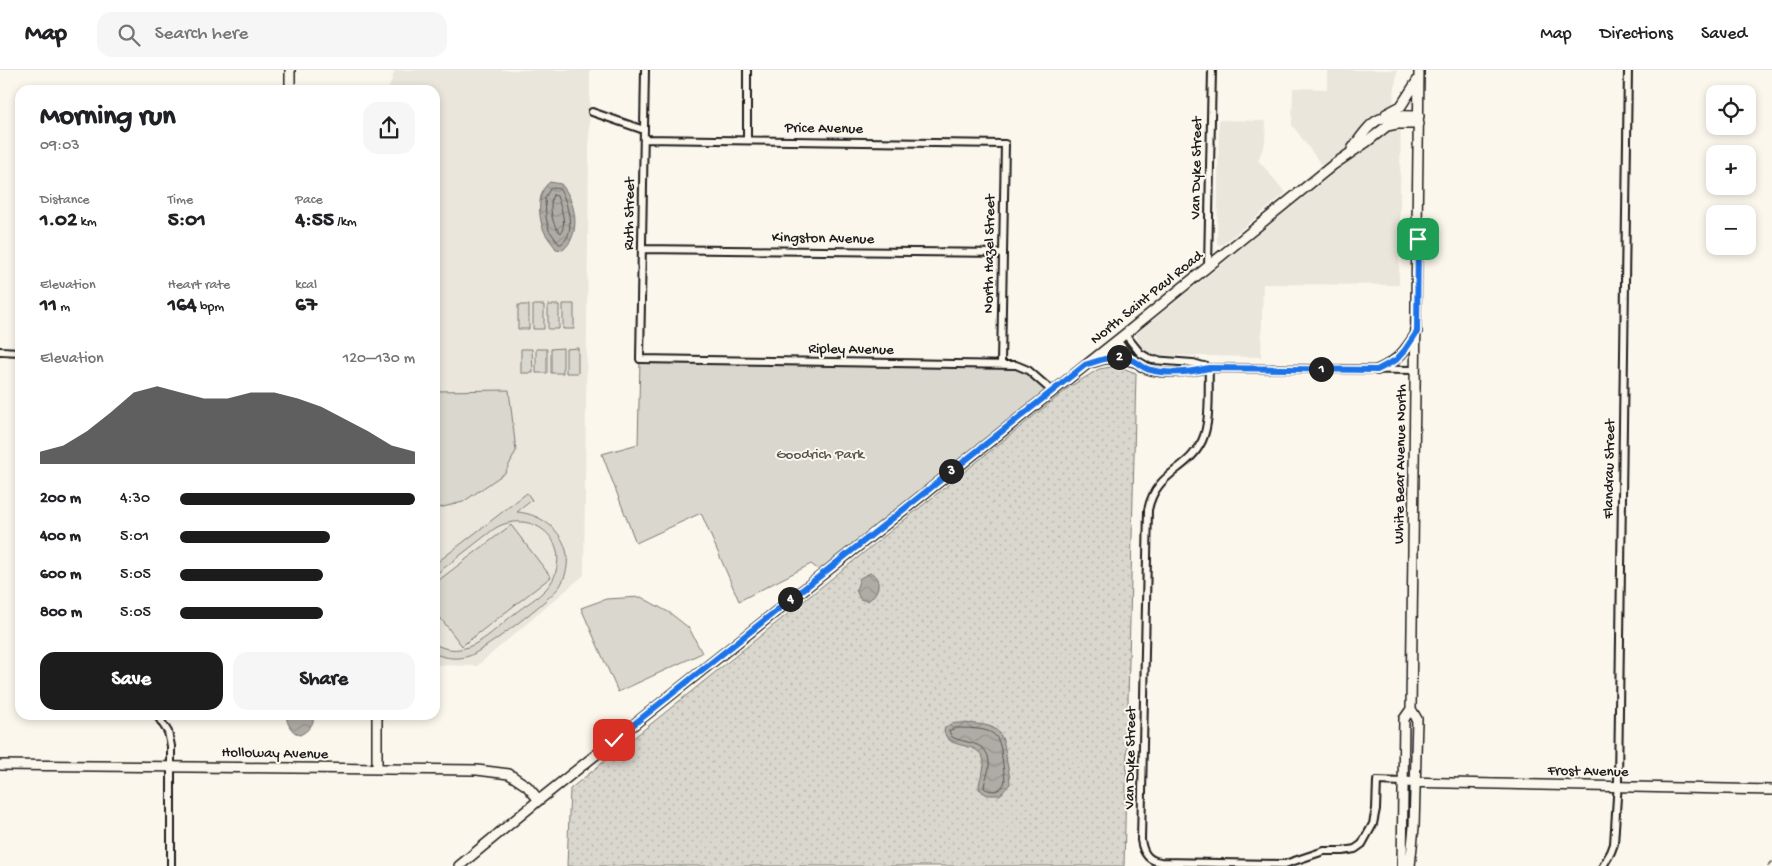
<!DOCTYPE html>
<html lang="en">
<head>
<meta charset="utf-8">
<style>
	:root { --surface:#fff; --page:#f6f6f6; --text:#202124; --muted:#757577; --line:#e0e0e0; --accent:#1c1c1c }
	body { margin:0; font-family:"Gochi Hand",sans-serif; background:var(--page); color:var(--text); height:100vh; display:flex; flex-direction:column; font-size:19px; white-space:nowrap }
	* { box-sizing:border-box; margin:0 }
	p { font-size:16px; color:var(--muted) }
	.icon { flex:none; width:28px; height:28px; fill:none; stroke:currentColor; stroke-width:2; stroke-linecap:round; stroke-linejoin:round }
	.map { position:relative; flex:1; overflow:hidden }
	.drawer { position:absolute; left:15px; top:15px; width:425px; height:635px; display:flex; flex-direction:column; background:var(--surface); border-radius:15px; box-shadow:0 2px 8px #0003 }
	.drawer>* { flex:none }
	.tools { position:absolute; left:1706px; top:15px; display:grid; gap:10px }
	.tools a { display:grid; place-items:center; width:50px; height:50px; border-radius:10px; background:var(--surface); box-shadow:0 2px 8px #0003; font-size:25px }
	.pin { position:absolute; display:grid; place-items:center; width:42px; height:42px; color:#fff; margin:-21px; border-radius:10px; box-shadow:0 2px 8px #0006 }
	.km { position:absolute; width:25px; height:25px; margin:-12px; border-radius:50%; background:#222; color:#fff; font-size:14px; line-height:25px; text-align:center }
	.round { display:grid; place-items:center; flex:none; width:52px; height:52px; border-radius:15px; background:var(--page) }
	.headline { display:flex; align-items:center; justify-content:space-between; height:85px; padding:0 25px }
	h1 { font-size:28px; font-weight:700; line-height:38px }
	.stats { display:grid; grid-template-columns:repeat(3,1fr); gap:8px; height:85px; padding:5px 25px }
	.stats div { display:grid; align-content:center }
	.stats b { font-size:21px; font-weight:700 }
	.stats small { font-size:14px; font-weight:400 }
	.stats p { font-size:14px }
	.chart { height:140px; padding:10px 25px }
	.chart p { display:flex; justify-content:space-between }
	.chart svg { width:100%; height:90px; margin-top:5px; fill:var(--accent); opacity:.7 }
	.action { display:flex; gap:10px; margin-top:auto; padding:10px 25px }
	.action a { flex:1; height:58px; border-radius:15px; background:var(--accent); color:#fff; font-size:20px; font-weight:700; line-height:58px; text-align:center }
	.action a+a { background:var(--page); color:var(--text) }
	ul { padding:0 25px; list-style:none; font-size:16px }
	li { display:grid; grid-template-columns:80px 60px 1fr; align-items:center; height:38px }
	li i { height:12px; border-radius:6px; background:var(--accent) }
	header { display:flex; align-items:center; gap:30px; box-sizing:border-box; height:70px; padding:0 25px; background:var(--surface); border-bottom:1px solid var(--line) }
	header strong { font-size:24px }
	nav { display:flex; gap:28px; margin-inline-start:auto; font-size:18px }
	.search { width:350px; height:45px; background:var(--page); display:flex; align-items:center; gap:12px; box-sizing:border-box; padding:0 18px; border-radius:15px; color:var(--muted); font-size:19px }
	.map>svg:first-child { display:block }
	.built { fill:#eae6dc }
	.grass { fill:url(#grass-dots); stroke:#7b7a75 }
	.park { fill:#dad7ce; stroke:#7b7a75 }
	.water { fill:url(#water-waves); stroke:#74726e }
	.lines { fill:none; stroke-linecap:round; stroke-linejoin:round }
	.shore { stroke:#575653; stroke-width:1 }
	.stream { stroke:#74726e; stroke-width:2 }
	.street-casing { stroke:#1c1c1c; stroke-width:10 }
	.secondary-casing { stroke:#1c1c1c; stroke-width:12 }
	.street { stroke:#fbf7ec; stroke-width:6 }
	.secondary { stroke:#fbf7ec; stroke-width:9 }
	.route-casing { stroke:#fff; stroke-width:10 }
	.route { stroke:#1a73e8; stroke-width:6 }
	.labels { text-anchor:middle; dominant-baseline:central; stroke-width:4; stroke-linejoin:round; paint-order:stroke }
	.street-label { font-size:15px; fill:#1c1c1c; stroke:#fbf7ec }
	.park-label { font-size:15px; fill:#555451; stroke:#fbf7ec }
</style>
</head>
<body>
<header>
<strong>Map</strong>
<div class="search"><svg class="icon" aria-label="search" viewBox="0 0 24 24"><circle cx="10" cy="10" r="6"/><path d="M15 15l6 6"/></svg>Search here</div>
<nav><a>Map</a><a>Directions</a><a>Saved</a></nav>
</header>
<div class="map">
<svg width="1772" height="796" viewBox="0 0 1772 796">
	<defs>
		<pattern id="grass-dots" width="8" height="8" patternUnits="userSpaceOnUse" patternTransform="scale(1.25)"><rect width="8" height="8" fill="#dad7ce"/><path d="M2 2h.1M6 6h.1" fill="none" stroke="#bab8b0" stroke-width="1.8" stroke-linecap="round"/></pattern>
		<pattern id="water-waves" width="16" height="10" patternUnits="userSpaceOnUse" patternTransform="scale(1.25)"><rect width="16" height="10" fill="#afaca5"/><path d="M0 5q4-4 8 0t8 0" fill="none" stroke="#96938d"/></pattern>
	</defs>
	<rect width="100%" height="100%" fill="#fbf7ec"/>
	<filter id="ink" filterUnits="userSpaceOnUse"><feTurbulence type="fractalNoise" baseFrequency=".02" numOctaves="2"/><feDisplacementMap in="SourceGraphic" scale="10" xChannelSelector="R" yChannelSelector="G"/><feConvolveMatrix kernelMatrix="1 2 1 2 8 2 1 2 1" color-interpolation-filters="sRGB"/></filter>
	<g filter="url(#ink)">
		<path class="built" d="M395,0H590L584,505L477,596L435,595V20H388Z
			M1327,0H1397L1393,34L1401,41L1399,215L1263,214L1261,287L1152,285L1140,277L1136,264L1330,106L1292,55L1293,18L1327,19Z
			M1219,50L1266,51L1265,73L1258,90L1286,123L1222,175L1217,174Z"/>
		<path class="grass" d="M1117,296L1136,303L1124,796H567L570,719L1071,316L1099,299Z"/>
		<path class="park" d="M563,234H574V259H563Z
			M518,235H529V259H518Z
			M533,235H544V259H533Z
			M548,235H559V259H548Z
			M563,278V303H551V279Z
			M578,278V303H566V279Z
			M521,279H532L533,303H521Z
			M536,279H547V303H536Z
			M640,289L1001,294L1028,300L1052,321L823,503L811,494L739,531L701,443L636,473L602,384L638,374Z
			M509,320L516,381L505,403L463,432L435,439V321Z
			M527,423L532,430L517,442C554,445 581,481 560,516C551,529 484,581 469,586C457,590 446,588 435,584V574C445,580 457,581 468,577C485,571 500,555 514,544C525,535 538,528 547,518C551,513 555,507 556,501C567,463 525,439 494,459L435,505V494Z
			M511,455L551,507L462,576L435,541V513Z
			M641,527L670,543L689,558L702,583L618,622L581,538L606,529Z"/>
		<path class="water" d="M550,112L561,114C576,131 582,164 563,180L556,179C553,174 548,169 545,163C538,150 536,121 550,112Z
			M870,503C884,508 878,526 867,531L860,529L856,520L860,508Z
			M286,645H314C314,655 308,661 300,665C291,662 287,654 286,645Z
			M963,653C991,655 1003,654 1006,686C1007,695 1010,704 1010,714L1000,725H987L979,719C978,708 987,699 983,688C976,670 945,681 944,659C948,653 955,653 963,653Z"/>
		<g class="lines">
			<path class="shore" d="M551,118C552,118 558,118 559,119C562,121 563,126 565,130C569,143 575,165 561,174H559L549,160L546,147L545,128Z
				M553,125L557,126C561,138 567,152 561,163C552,158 548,134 553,125Z
				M956,658C1006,658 998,666 1005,709C1004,720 993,724 984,718C984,711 988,705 989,698C991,670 968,675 952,667L949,661Z"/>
			<path class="stream" d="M1768,796L1772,792"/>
			<g class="street-casing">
				<path id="street" d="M645,0L640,289L1016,295L1028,300L1052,321
					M592,42L644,60
					M644,69L1005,74L1001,294
					M747,70V0
					M642,179L1003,183
					M1208,196L1212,0
					M1125,264L1140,283L1152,290L1193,293L1207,297
					M1117,270C1124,279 1132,290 1141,297C1157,307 1191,302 1209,298L1416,300
					M0,281L20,282
					M1209,298C1208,319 1211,352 1202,371C1187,402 1156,401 1148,440L1141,770C1143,783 1148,791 1161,792L1285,794L1324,781H1343L1355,779L1362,774L1373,754L1376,739L1377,711L1403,712
					M157,645L168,662L171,676V796
					M1603,796L1611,782L1614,774L1618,711L1628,0"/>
			</g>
			<g class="secondary-casing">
				<path id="secondary" d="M290,0V20
					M1386,44L1401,36L1419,8
					M1352,79C1376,45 1378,45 1419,46
					M1094,292C1109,286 1120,288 1135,292
					M1377,300C1398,291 1405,281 1417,262
					M0,695L477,700L509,704L527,716L539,730
					M377,699V645
					M1403,712L1772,720
					M459,796L539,730L1125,264L1333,95L1368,71L1387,56L1397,54H1419
					M1402,796L1404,649L1411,639
					M1410,796L1414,757L1417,649L1411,639L1419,0"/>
			</g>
			<use href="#street" class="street"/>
			<use href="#secondary" class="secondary"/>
		</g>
	</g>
	<g class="lines" filter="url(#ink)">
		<g class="route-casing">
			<path id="route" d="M614,670L1085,295C1102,289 1116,284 1134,291C1140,294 1144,299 1151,300C1169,305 1191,302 1209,298L1377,300L1396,290L1405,280L1417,262L1418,169"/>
		</g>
		<use href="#route" class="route"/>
	</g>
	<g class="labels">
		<g class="street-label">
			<text transform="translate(824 59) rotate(1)">Price Avenue</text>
			<text transform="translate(1197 98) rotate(-89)">Van Dyke Street</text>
			<text transform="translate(630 144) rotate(-89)">Ruth Street</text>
			<text transform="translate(823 169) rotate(1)">Kingston Avenue</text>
			<text transform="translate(990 184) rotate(-89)">North Hazel Street</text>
			<text transform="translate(1147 228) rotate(-39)">North Saint Paul Road</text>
			<text transform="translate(851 280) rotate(1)">Ripley Avenue</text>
			<text transform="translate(1401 394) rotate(-89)">White Bear Avenue North</text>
			<text transform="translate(1610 399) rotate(-89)">Flandrau Street</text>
			<text transform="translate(275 684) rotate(1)">Holloway Avenue</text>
			<text transform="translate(1131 688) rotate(-89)">Van Dyke Street</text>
			<text transform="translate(1588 702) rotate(1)">Frost Avenue</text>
		</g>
		<g class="park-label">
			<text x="820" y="385">Goodrich Park</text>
		</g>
	</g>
</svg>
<div class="tools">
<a><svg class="icon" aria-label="locate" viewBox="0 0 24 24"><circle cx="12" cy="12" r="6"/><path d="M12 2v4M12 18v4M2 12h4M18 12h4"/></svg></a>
<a>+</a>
<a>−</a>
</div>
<div class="pin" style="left:1418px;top:169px;background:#1e9e55"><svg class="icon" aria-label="arrive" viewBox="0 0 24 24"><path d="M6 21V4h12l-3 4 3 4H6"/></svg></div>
<div class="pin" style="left:614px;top:670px;background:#d93025"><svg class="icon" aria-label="check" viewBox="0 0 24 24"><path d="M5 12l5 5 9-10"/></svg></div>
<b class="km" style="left:1321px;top:299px">1</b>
<b class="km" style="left:1119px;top:287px">2</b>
<b class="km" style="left:951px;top:401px">3</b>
<b class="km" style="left:790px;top:529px">4</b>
<section class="drawer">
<div class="headline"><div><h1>Morning run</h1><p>09:03</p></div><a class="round"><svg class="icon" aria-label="share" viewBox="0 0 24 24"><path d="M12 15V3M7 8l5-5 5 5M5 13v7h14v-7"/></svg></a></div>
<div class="stats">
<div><p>Distance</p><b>1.02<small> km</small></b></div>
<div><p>Time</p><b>5:01</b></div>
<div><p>Pace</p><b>4:55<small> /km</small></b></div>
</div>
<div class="stats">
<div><p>Elevation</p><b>11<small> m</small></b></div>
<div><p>Heart rate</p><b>164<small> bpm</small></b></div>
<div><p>kcal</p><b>67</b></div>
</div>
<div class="chart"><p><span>Elevation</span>120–130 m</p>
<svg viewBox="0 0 160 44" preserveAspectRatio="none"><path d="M0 44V38L10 35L20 28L30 19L40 9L50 6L60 9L70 12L80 12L90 9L100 9L110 12L120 16L130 22L140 28L150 35L160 38V44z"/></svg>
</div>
<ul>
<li><b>200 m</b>4:30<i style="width:100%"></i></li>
<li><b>400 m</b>5:01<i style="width:64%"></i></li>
<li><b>600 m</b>5:05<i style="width:61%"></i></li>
<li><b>800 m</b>5:05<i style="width:61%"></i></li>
</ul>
<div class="action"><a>Save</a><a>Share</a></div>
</section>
</div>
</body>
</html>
